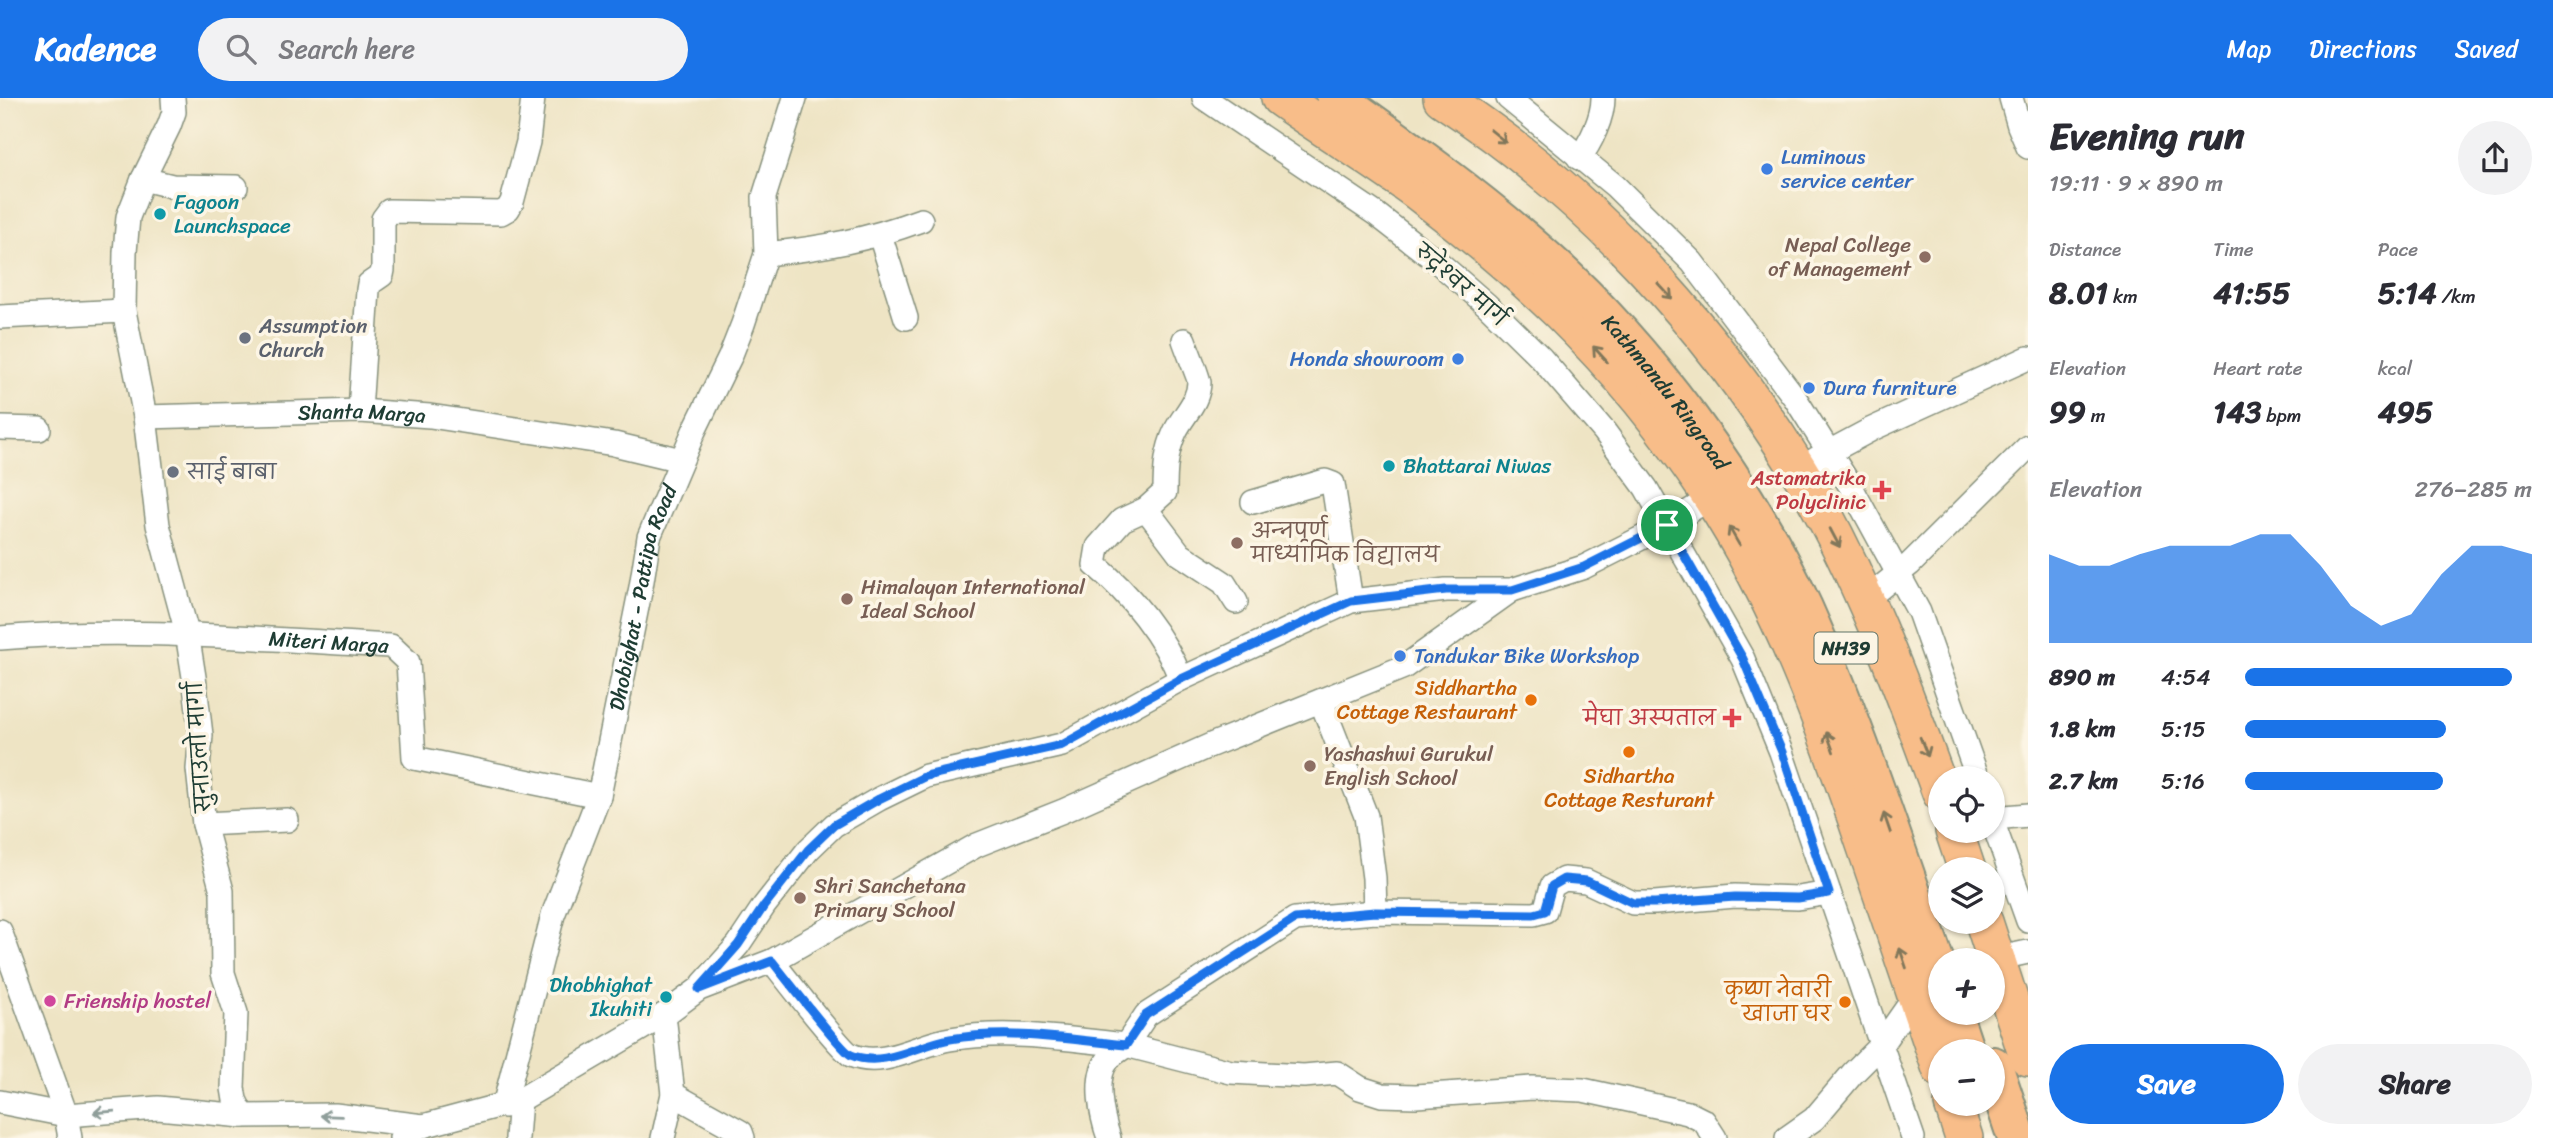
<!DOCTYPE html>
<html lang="en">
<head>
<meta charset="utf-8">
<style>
	:root { --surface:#fff; --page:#f2f2f3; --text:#2b2b33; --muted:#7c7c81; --accent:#1a73e8 }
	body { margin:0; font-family:Sriracha,"Playpen Sans Deva",sans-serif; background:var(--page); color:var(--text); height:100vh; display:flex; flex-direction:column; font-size:26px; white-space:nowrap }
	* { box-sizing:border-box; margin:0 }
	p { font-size:23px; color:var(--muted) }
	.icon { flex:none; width:38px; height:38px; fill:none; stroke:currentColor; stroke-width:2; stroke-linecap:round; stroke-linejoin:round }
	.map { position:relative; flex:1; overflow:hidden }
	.side { display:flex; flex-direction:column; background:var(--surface); width:525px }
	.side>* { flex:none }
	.tools { position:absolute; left:1928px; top:668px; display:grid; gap:14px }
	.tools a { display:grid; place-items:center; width:77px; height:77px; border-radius:50%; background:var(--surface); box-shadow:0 2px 5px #0004; font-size:35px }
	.pin { position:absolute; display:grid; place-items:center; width:60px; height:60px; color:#fff; margin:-30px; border:4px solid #fff; border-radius:50%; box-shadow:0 2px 7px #0007 }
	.round { display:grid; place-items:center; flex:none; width:74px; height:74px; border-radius:37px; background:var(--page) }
	.head { display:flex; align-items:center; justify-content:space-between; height:119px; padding:0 21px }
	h1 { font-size:38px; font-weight:700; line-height:52px }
	.stats { display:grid; grid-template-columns:repeat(3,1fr); gap:10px; height:119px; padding:7px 21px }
	.stats div { display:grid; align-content:center }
	.stats b { font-size:30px; font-weight:700 }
	.stats small { font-size:19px; font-weight:400 }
	.stats p { font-size:19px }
	.chart { height:196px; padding:14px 21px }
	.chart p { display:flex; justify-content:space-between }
	.chart svg { width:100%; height:126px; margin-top:7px; fill:var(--accent); opacity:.7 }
	.button { display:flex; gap:14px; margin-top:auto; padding:14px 21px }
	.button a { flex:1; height:80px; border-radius:42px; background:var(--accent); color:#fff; font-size:28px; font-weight:700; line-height:80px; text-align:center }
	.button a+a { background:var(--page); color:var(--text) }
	ul { padding:0 21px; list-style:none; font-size:23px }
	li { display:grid; grid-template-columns:112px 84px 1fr; align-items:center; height:52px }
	li i { height:18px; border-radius:9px; background:var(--accent) }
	header { display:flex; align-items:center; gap:42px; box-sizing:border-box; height:98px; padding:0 35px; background:var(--accent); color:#fff }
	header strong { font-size:33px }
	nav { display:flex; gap:38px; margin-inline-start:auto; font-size:24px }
	.search { width:490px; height:63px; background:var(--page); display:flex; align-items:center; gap:18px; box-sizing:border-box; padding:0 24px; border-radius:38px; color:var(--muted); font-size:26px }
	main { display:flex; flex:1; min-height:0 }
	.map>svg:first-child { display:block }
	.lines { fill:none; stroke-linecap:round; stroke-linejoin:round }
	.minor-casing { stroke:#86907c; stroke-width:26 }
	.primary-casing { stroke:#86907c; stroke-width:40 }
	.trunk-casing { stroke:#86907c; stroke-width:42 }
	.minor { stroke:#fff; stroke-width:23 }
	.primary { stroke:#f8bd89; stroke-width:37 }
	.trunk { stroke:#f8bd89; stroke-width:38 }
	.oneway { stroke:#81775a }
	.oneway2 { stroke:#8f9e9a }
	.route-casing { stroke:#fff; stroke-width:14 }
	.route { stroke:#1a73e8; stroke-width:9 }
	.shop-dot { fill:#3f7fe0; stroke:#fcf5e5; stroke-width:2.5 }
	.culture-dot { fill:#0f9aa8; stroke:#fcf5e5; stroke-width:2.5 }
	.education-dot { fill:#8d6e63; stroke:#fcf5e5; stroke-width:2.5 }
	.worship-dot { fill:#6b7280; stroke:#fcf5e5; stroke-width:2.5 }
	.health-dot { fill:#e0444e; stroke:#fcf5e5; stroke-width:2.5 }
	.food-dot { fill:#e8710a; stroke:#fcf5e5; stroke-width:2.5 }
	.hotel-dot { fill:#d1479c; stroke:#fcf5e5; stroke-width:2.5 }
	.labels { text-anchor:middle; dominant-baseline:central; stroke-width:7; stroke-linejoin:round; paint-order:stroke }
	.shield { fill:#fcf5e5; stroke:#617469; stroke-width:2 }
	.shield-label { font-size:19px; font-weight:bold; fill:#1f3d34 }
	.shop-label { font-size:21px; fill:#366cbe; stroke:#fcf5e5; text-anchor:start }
	.culture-label { font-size:21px; fill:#0d838f; stroke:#fcf5e5; text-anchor:start }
	.education-label { font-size:21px; fill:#785e54; stroke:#fcf5e5; text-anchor:start }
	.street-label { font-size:21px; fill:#1f3d34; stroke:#fcf5e5 }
	.worship-label { font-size:21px; fill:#5b616d; stroke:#fcf5e5; text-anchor:start }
	.health-label { font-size:21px; fill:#be3a42; stroke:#fcf5e5; text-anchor:end }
	.food-label { font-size:21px; fill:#c56008; stroke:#fcf5e5; text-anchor:end }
	.hotel-label { font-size:21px; fill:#b23c85; stroke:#fcf5e5; text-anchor:start }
</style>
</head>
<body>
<header>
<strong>Kadence</strong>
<div class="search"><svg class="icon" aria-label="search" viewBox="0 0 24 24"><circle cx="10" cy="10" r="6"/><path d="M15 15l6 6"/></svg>Search here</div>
<nav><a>Map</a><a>Directions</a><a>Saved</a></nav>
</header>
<main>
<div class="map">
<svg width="2028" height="1040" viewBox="0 0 2028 1040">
	<rect width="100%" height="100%" fill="#fcf5e5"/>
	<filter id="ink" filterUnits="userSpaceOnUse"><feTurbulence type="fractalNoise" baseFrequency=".0143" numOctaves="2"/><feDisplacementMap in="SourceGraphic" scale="14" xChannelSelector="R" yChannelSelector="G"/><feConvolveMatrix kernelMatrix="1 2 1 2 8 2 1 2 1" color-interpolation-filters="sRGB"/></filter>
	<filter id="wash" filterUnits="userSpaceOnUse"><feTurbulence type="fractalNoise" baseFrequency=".00686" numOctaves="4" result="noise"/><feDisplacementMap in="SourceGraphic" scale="28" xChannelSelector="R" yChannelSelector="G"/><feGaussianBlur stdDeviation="1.57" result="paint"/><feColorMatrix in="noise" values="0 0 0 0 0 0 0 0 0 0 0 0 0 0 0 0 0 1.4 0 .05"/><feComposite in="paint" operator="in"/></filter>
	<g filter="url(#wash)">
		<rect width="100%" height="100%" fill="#eee4c4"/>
	</g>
	<g filter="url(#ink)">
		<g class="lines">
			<g class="minor-casing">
				<g id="minor">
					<path id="s1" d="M173,0L174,14L169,28L143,81L128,119L125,154L124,213L145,319L360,313L430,318L614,346L681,362"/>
					<path d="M1204,0L1376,116L1439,165L1487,207L1541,260L1604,333L1646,390L1743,561L1781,654L1913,1040"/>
					<path d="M1508,0L1615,88L1692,164L1795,300L1851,389L1919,514L1978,681"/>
					<path d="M2011,0L2019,28L2028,49"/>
					<path d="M1579,60C1591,45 1603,19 1603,0"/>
					<path d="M143,81L172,88L236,89"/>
					<path d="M880,137L906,220"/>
					<path d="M766,156C823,150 867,142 921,122"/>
					<path d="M0,219L124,213"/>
					<path d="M360,313L368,192L369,186L382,177L383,172V121L389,113L501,115L508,111L512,104L528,44L533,0"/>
					<path d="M145,319L158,427L187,535L194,579L201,637L198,671L204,726L222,793L223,875L236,915L233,990L235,1002L243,1018"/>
					<path d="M0,330L39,331"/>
					<path d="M1816,361L1872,331L2028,260"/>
					<path d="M1253,404L1325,383L1333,386L1351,503"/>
					<path d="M1146,411L1180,456L1224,485L1236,504"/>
					<path d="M1865,502L1910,466L2028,349"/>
					<path id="s2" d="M0,540C131,528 261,541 391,548L408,564L414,660L599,698"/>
					<path d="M1181,581C1164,538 1130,496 1095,467L1098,449L1122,422L1146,411L1165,394C1165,373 1166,353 1175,334C1183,317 1199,304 1199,284C1199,280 1187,251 1184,242"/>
					<path d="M1321,603L1366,718L1374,780L1375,814"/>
					<path d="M1993,720L2028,717"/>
					<path d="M1993,725L2028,823"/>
					<path d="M204,726L287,722"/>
					<path d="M0,833L66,1017L70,1040"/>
					<path d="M1995,861L2028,854"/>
					<path d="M772,863C784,878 841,952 851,957C883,971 919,946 950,941C1009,931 1067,941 1126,947C1121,952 1112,956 1108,962C1093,980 1102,1020 1109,1040"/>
					<path d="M703,886L738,847L764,808L808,752L834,727L879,701L926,678L1062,647L1181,581L1351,503L1446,492H1512L1584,469L1667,427L1712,399"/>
					<path d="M673,996L741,1034L743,1040"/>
					<path d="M0,1004L66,1017L158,1010L243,1018L335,1017L423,1028"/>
					<path id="s3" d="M504,1008L553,817L599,698L641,489L649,439L694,333L730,259L743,226L766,156L764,99L795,0"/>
					<path d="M401,1040L423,1028L520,1002L664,917L699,891L772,863L977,747L1063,713L1211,647L1404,569L1512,492"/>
					<path d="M517,1040L520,1002"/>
					<path d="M663,1040L673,996L664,917"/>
					<path d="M1715,1040L1704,1023L1688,1015L1583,992L1532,990L1416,998L1382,997L1360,990L1337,975L1304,978L1231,974L1126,947L1146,917L1295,821L1375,814L1534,816L1545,813L1552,788L1564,781L1586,783L1633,805H1655L1735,798L1798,800L1829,795"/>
					<path d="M1787,1040L1814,1021L1853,975L1881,947L1916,897"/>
				</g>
			</g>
			<g class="primary-casing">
				<path id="primary" d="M1280,0C1328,34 1379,64 1426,100C1472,135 1518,174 1560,214C1616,269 1667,331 1710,397C1781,505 1826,630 1867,752C1891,825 1916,898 1941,971
					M1442,0C1586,93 1708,225 1798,371C1857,468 1902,587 1941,695
					M1954,733L1967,772
					M1984,824L2028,959
					M1953,1006L1964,1040"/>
			</g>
			<g class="trunk-casing">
				<g id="trunk">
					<path id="s4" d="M1336,0C1407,50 1477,100 1542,158C1645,249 1745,384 1803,510C1857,631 1898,757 1941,882"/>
					<path d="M1952,915L1965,954"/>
					<path d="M1993,968L2017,1040"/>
				</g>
			</g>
			<use href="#minor" class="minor"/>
			<use href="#primary" class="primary"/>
			<use href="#trunk" class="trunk"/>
		</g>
		<defs><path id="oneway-shaft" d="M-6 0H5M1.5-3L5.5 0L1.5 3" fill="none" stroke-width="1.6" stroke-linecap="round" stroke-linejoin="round" transform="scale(1.75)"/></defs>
		<g class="oneway">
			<use href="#oneway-shaft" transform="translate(1498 38) rotate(39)"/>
			<use href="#oneway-shaft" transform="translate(1665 193) rotate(47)"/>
			<use href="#oneway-shaft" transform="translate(1600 256) rotate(-132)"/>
			<use href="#oneway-shaft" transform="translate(1734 438) rotate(-120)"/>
			<use href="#oneway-shaft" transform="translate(1835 440) rotate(62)"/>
			<use href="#oneway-shaft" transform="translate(1830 644) rotate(-110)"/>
			<use href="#oneway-shaft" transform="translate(1924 649) rotate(68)"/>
			<use href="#oneway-shaft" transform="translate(1887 725) rotate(-109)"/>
			<use href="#oneway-shaft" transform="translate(1903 860) rotate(-109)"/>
		</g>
		<g class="oneway2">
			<use href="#oneway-shaft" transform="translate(104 1014) rotate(175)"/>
			<use href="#oneway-shaft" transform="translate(331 1018) rotate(-178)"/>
		</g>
	</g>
	<g class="lines" filter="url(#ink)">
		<g class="route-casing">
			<path id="route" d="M1667,427L1743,561L1782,654L1829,795L1798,800L1735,799L1655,805H1633L1587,783L1564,781L1552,788L1545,813L1534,816L1375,814L1295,821L1146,917L1126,947C1067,941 1009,931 950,941C919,946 884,971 851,957C841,952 784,878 772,863L699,891L738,847L764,808L808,752L834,727L879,701L926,678L1062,647L1181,581L1351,503L1446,492H1512L1584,469Z"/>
		</g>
		<use href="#route" class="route"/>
	</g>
	<g class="shop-dot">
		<circle cx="1767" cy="71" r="7"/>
		<circle cx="1458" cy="261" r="7"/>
		<circle cx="1809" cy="290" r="7"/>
		<circle cx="1400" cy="558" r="7"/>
	</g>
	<g class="culture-dot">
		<circle cx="160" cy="116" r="7"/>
		<circle cx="1389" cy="368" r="7"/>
		<circle cx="666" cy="899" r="7"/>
	</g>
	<g class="education-dot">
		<circle cx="1925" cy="159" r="7"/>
		<circle cx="1237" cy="445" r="7"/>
		<circle cx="847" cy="501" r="7"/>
		<circle cx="1310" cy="668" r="7"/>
		<circle cx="800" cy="800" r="7"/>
	</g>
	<g class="worship-dot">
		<circle cx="245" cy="240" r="7"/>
		<circle cx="173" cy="374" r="7"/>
	</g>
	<g class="health-dot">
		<path d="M1878.5 381.5h7v7h7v7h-7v7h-7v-7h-7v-7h7z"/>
		<path d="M1728.5 609.5h7v7h7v7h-7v7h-7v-7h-7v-7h7z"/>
	</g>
	<g class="food-dot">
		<circle cx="1531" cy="602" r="7"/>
		<circle cx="1629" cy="654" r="7"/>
		<circle cx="1845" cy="904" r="7"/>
	</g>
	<circle class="hotel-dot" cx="50" cy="903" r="7"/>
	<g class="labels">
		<rect class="shield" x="1814.5" y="534.5" width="63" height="31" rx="5"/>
		<g class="shield-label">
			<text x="1846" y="550">NH39</text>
		</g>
		<g class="shop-label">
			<text x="1781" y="59">Luminous<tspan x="1781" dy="24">service center</tspan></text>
			<text x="1444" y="261" text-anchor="end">Honda showroom</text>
			<text x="1823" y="290">Dura furniture</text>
			<text x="1414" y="558">Tandukar Bike Workshop</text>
		</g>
		<g class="culture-label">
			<text x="174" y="104">Fagoon<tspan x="174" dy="24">Launchspace</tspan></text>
			<text x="1403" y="368">Bhattarai Niwas</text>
			<text x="652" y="887" text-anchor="end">Dhobhighat<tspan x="652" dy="24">Ikuhiti</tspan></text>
		</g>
		<g class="education-label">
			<text x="1911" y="147" text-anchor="end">Nepal College<tspan x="1911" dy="24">of Management</tspan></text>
			<text x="1251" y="433">अन्‍नपूर्ण<tspan x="1251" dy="24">माध्यामिक विद्यालय</tspan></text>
			<text x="861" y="489">Himalayan International<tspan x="861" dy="24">Ideal School</tspan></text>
			<text x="1324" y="656">Yashashwi Gurukul<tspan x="1324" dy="24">English School</tspan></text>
			<text x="814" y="788">Shri Sanchetana<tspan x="814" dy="24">Primary School</tspan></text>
		</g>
		<g class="street-label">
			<text transform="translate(1461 187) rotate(41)">रुद्रेश्वर मार्ग</text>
			<text stroke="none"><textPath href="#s4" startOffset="444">Kathmandu Ringroad</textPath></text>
			<text stroke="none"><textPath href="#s1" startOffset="548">Shanta Marga</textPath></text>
			<text stroke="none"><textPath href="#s3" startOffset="528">Dhobighat - Pattipa Road</textPath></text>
			<text stroke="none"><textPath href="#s2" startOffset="329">Miteri Marga</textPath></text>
			<text transform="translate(199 649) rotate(-94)">सुनाउलो मार्गा</text>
		</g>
		<g class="worship-label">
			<text x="259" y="228">Assumption<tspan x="259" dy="24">Church</tspan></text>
			<text x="187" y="374">साई बाबा</text>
		</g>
		<g class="health-label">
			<text x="1866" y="380">Astamatrika<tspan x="1866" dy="24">Polyclinic</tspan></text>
			<text x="1716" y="620">मेघा अस्पताल</text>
		</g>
		<g class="food-label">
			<text x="1517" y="590">Siddhartha<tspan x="1517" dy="24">Cottage Restaurant</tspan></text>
			<text x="1629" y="678" text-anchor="middle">Sidhartha<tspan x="1629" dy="24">Cottage Resturant</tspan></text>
			<text x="1831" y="892">कृष्ण नेवारी<tspan x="1831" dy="24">खाजा घर</tspan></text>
		</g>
		<g class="hotel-label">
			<text x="64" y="903">Frienship hostel</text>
		</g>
	</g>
</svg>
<div class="tools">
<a><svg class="icon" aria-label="locate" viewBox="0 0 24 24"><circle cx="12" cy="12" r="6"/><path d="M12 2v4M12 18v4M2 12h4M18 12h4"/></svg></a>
<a><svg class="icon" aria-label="layers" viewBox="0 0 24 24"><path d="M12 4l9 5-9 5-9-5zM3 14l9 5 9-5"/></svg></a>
<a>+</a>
<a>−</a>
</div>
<div class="pin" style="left:1667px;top:427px;background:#1e9e55"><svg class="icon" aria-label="arrive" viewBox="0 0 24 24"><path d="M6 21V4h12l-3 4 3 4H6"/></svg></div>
</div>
<section class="side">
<div class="head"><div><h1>Evening run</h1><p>19:11 · 9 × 890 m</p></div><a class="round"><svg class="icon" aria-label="share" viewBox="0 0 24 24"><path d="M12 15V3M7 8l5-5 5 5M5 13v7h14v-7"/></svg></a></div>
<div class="stats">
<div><p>Distance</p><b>8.01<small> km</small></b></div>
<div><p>Time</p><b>41:55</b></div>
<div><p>Pace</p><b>5:14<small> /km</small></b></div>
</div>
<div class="stats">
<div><p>Elevation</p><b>99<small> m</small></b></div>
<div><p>Heart rate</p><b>143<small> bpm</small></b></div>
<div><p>kcal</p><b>495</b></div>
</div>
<div class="chart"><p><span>Elevation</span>276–285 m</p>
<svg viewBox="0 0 160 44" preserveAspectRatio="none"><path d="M0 44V13L10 17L20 17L30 13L40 10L50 10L60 10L70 6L80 6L90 17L100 31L110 38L120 34L130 20L140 10L150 10L160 13V44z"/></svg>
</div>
<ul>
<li><b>890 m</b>4:54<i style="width:93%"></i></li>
<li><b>1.8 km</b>5:15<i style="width:70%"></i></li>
<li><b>2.7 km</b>5:16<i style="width:69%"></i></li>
</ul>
<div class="button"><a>Save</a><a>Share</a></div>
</section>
</main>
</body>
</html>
